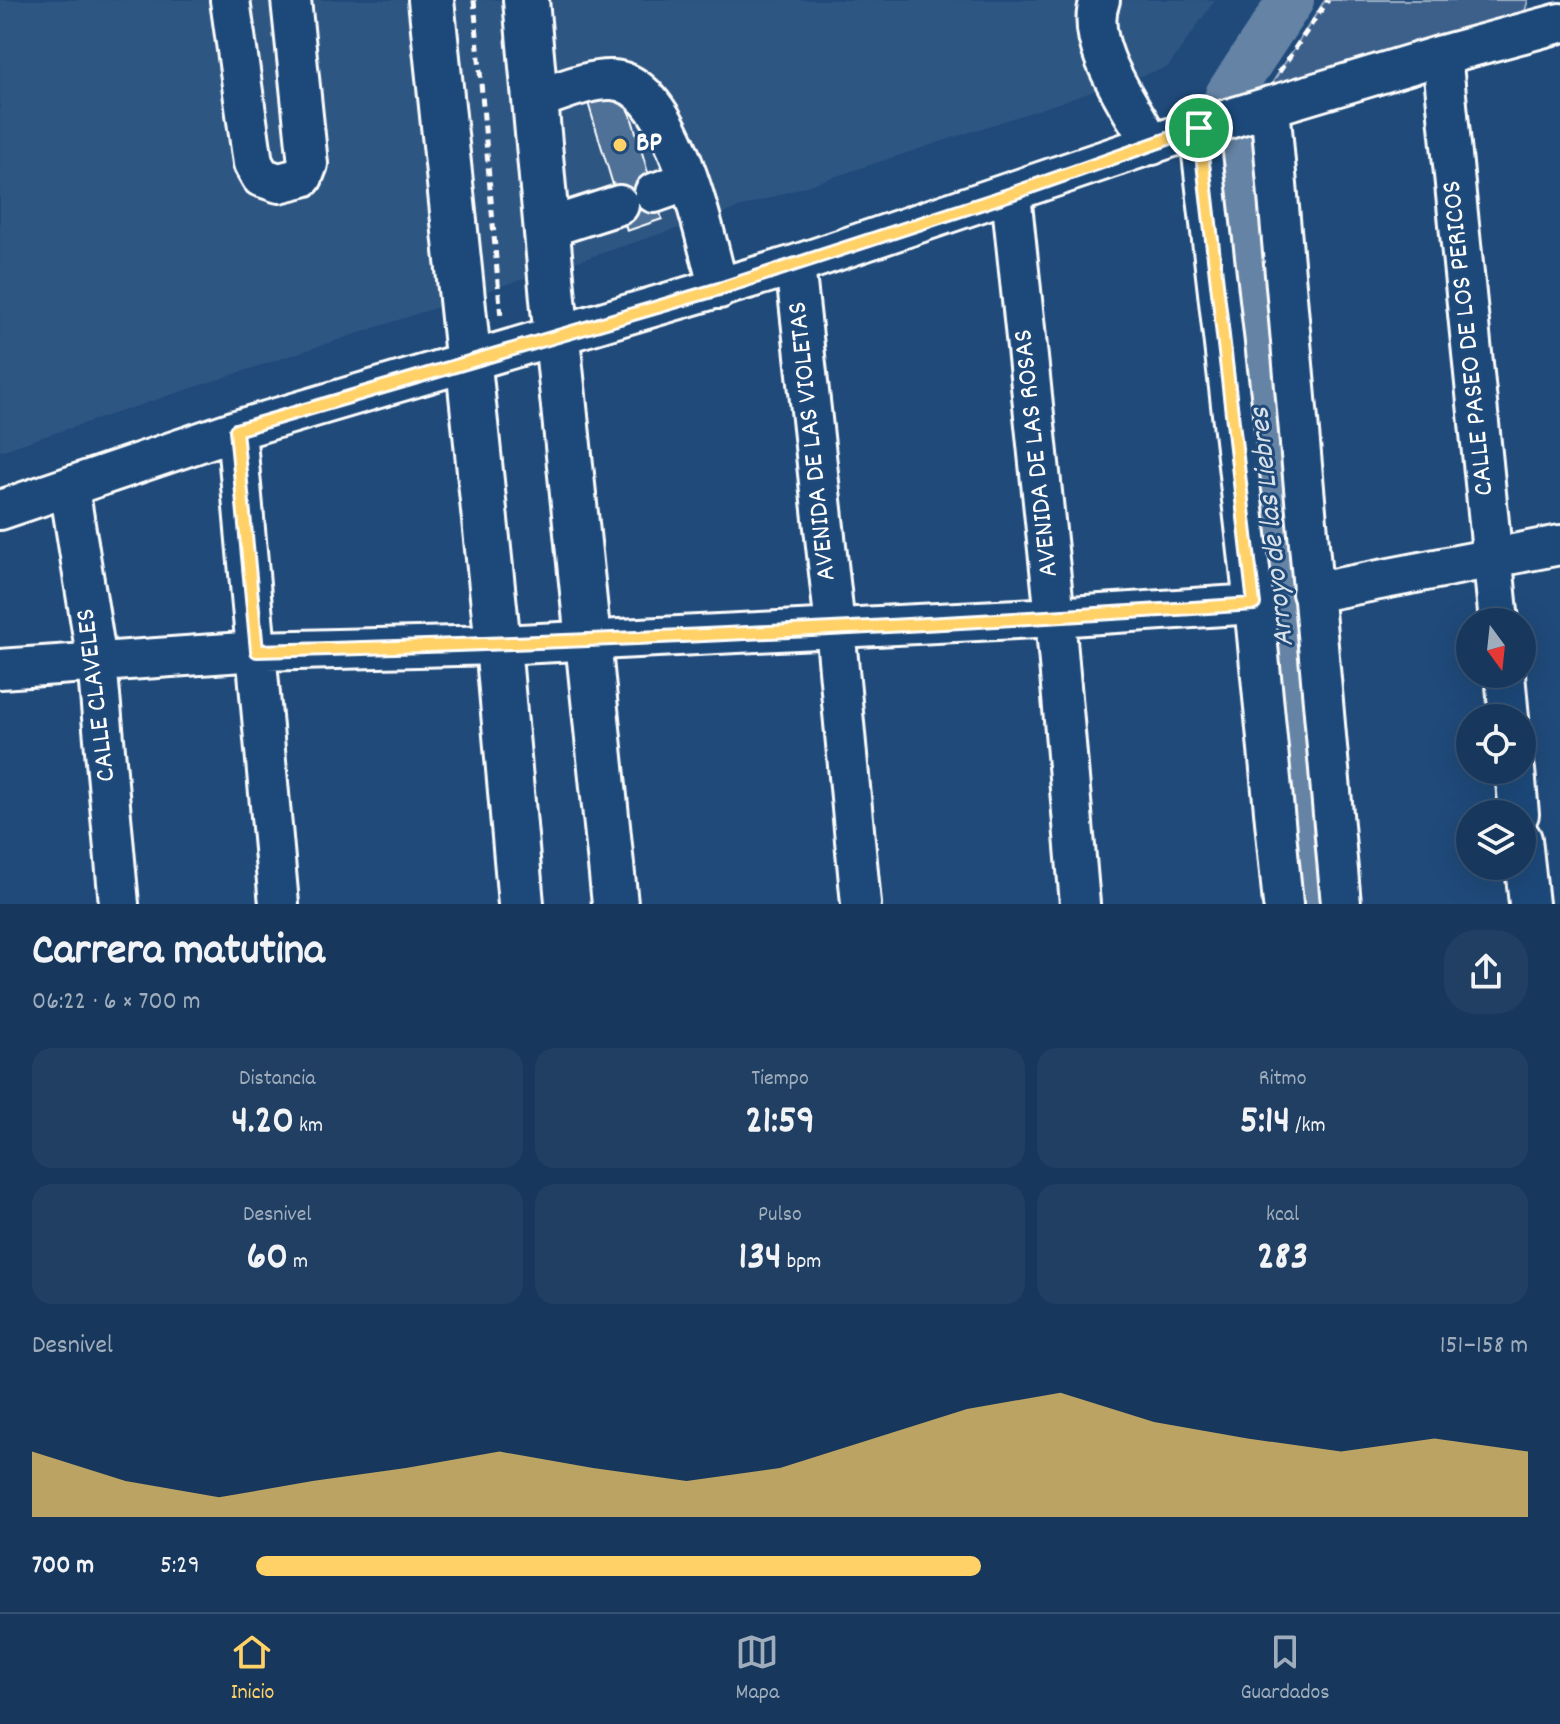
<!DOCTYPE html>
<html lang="es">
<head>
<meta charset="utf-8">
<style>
	:root { --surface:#17385c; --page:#203f62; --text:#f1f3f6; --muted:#9eacbb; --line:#365272; --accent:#ffd166 }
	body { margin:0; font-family:Dekko,sans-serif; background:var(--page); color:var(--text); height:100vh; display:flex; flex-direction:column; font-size:30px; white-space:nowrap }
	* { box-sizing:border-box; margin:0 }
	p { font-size:26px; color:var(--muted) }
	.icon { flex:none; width:44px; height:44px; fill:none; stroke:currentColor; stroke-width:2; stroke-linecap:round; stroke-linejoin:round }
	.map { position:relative; height:904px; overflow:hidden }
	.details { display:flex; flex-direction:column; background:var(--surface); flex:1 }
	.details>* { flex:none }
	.needle { width:52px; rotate:165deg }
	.buttons { position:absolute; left:1456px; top:608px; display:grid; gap:16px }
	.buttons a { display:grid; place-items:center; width:80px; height:80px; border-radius:50%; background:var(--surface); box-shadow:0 8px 32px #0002,0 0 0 2px var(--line); font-size:40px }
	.pin { position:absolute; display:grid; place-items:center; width:68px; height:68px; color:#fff; margin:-34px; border:4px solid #fff; border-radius:50%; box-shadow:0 2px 8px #0007 }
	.round { display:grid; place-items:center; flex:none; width:84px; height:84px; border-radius:32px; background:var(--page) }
	.headline { display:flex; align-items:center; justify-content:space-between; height:136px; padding:0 32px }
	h1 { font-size:44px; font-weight:700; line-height:60px }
	.figures { display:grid; grid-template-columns:repeat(3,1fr); gap:12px; height:136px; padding:8px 32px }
	.figures div { display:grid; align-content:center; border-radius:20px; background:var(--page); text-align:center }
	.figures b { font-size:40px; font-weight:700 }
	.figures small { font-size:22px; font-weight:400 }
	.figures p { font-size:22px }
	.chart { height:224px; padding:16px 32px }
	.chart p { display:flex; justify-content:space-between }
	.chart svg { width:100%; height:144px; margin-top:8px; fill:var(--accent); opacity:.7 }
	ul { padding:0 32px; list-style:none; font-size:26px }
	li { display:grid; grid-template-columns:128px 96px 1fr; align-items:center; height:60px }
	li i { height:20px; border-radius:10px; background:var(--accent) }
	.tabs { display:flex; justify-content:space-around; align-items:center; height:112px; border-top:2px solid var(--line); background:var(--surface); font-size:22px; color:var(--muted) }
	.tabs a { display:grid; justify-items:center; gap:4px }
	.tabs .selected { color:var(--accent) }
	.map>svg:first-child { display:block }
	.built { fill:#2e5683 }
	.green { fill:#3c618b; stroke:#9eb0c5; stroke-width:2 }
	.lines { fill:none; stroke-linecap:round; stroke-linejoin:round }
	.river { stroke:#6583a4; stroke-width:46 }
	.building { fill:#507197; stroke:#fff; stroke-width:2 }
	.minor-casing { stroke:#fff; stroke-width:44 }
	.major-casing { stroke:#fff; stroke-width:50 }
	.path { stroke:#fff; stroke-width:5; stroke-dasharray:8 6; stroke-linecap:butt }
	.minor { stroke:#1f4a7a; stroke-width:38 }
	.major { stroke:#1f4a7a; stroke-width:44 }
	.route-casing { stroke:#fff; stroke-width:16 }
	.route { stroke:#ffd166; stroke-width:10 }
	.poi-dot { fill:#ffd166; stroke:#1f4a7a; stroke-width:3 }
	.labels { text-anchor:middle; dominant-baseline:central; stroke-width:6; stroke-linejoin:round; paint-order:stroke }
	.poi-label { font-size:28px; font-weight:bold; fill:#fff; stroke:#1f4a7a; text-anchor:start }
	.street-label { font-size:28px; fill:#fff; stroke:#1f4a7a }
	.water-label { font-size:30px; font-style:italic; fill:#d8e0e8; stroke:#1f4a7a }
</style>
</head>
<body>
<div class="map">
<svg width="1560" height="904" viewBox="0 0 1560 904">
	<rect width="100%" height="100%" fill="#1f4a7a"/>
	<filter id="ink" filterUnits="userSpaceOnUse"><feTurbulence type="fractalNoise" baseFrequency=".0125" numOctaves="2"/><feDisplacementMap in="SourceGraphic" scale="16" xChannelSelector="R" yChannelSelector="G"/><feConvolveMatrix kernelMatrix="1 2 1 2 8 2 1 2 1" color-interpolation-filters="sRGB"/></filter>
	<g filter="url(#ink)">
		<path class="built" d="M0,0H1215L1168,67L0,451Z"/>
		<path class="green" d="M1325,0H1528L1524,15L1269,88Z"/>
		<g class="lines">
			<path class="river" d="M1228,95L1291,0
				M1236,150L1311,904"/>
		</g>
		<path class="building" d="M622,86L662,219L627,231L586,96Z"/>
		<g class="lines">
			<g class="minor-casing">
				<path id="minor" d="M230,0L253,163L261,177L279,183L303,177L308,164L291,0
					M1100,0C1083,44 1131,106 1152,145
					M1442,55L1499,622
					M534,100C558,93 587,79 612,80C675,82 705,239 719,289
					M1270,106L1341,904
					M1199,128L1254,604L1283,904
					M654,193L688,181
					M1011,194L1055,617L1080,904
					M547,228L619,205
					M795,265L835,627L861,904
					M236,430L279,904
					M69,487L97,662L119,904
					M0,510L236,430L795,265L1208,125L1442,55L1560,23
					M1312,593L1560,545
					M0,669L257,651L498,645L1055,617L1254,604
					M1505,674L1509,718
					M1515,770L1519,814
					M1522,839L1529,904"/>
			</g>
			<g class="major-casing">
				<path id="major" d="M431,0L498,645L521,904
					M526,0L553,299L615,904"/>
			</g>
			<path class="path" d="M474,0L501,318
				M1279,72L1328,0"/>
			<use href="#minor" class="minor"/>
			<use href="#major" class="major"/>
		</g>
	</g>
	<g class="lines" filter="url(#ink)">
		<g class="route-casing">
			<path id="route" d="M1199,128L1254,604C922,626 589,643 257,651L236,430L719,289L1011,194Z"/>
		</g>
		<use href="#route" class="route"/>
	</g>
	<circle class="poi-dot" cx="620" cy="145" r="8"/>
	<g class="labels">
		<g class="poi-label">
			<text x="636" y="145">BP</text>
		</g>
		<g class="street-label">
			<text transform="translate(1470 338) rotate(-96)">CALLE PASEO DE LOS PERICOS</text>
			<text transform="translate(814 441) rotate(-96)">AVENIDA DE LAS VIOLETAS</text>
			<text transform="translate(1038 453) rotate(-96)">AVENIDA DE LAS ROSAS</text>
			<text transform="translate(98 695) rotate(-97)">CALLE CLAVELES</text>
		</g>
		<g class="water-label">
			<text transform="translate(1274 527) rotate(-96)">Arroyo de las Liebres</text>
		</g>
	</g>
</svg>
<div class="buttons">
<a><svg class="needle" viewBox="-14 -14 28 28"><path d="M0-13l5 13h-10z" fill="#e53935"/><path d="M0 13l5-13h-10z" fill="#9eacbb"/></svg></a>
<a><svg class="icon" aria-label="locate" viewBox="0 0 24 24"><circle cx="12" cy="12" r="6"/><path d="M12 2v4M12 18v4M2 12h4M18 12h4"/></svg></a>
<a><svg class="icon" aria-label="layers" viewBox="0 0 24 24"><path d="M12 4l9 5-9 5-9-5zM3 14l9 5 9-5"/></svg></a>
</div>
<div class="pin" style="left:1199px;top:128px;background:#1e9e55"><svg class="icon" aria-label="arrive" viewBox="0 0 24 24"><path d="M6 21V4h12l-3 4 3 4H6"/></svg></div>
</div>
<section class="details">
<div class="headline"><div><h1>Carrera matutina</h1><p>06:22 · 6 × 700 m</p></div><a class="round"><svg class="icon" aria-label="share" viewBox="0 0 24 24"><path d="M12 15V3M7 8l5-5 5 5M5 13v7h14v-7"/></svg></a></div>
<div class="figures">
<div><p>Distancia</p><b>4.20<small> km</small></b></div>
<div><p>Tiempo</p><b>21:59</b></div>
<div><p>Ritmo</p><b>5:14<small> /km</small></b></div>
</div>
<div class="figures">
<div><p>Desnivel</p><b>60<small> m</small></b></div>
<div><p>Pulso</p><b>134<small> bpm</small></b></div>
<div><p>kcal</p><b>283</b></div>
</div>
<div class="chart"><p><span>Desnivel</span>151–158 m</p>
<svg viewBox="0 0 160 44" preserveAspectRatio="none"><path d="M0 44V24L10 33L20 38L30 33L40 29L50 24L60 29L70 33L80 29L90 20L100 11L110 6L120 15L130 20L140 24L150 20L160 24V44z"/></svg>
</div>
<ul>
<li><b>700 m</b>5:29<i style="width:57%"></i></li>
</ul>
</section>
<nav class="tabs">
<a class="selected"><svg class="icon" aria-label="home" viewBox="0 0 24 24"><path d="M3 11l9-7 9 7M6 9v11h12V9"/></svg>Inicio</a>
<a><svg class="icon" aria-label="map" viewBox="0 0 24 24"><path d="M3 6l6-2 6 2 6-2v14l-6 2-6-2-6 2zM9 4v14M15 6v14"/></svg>Mapa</a>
<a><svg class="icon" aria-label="saved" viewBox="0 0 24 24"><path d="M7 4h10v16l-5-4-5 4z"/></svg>Guardados</a>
</nav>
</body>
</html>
